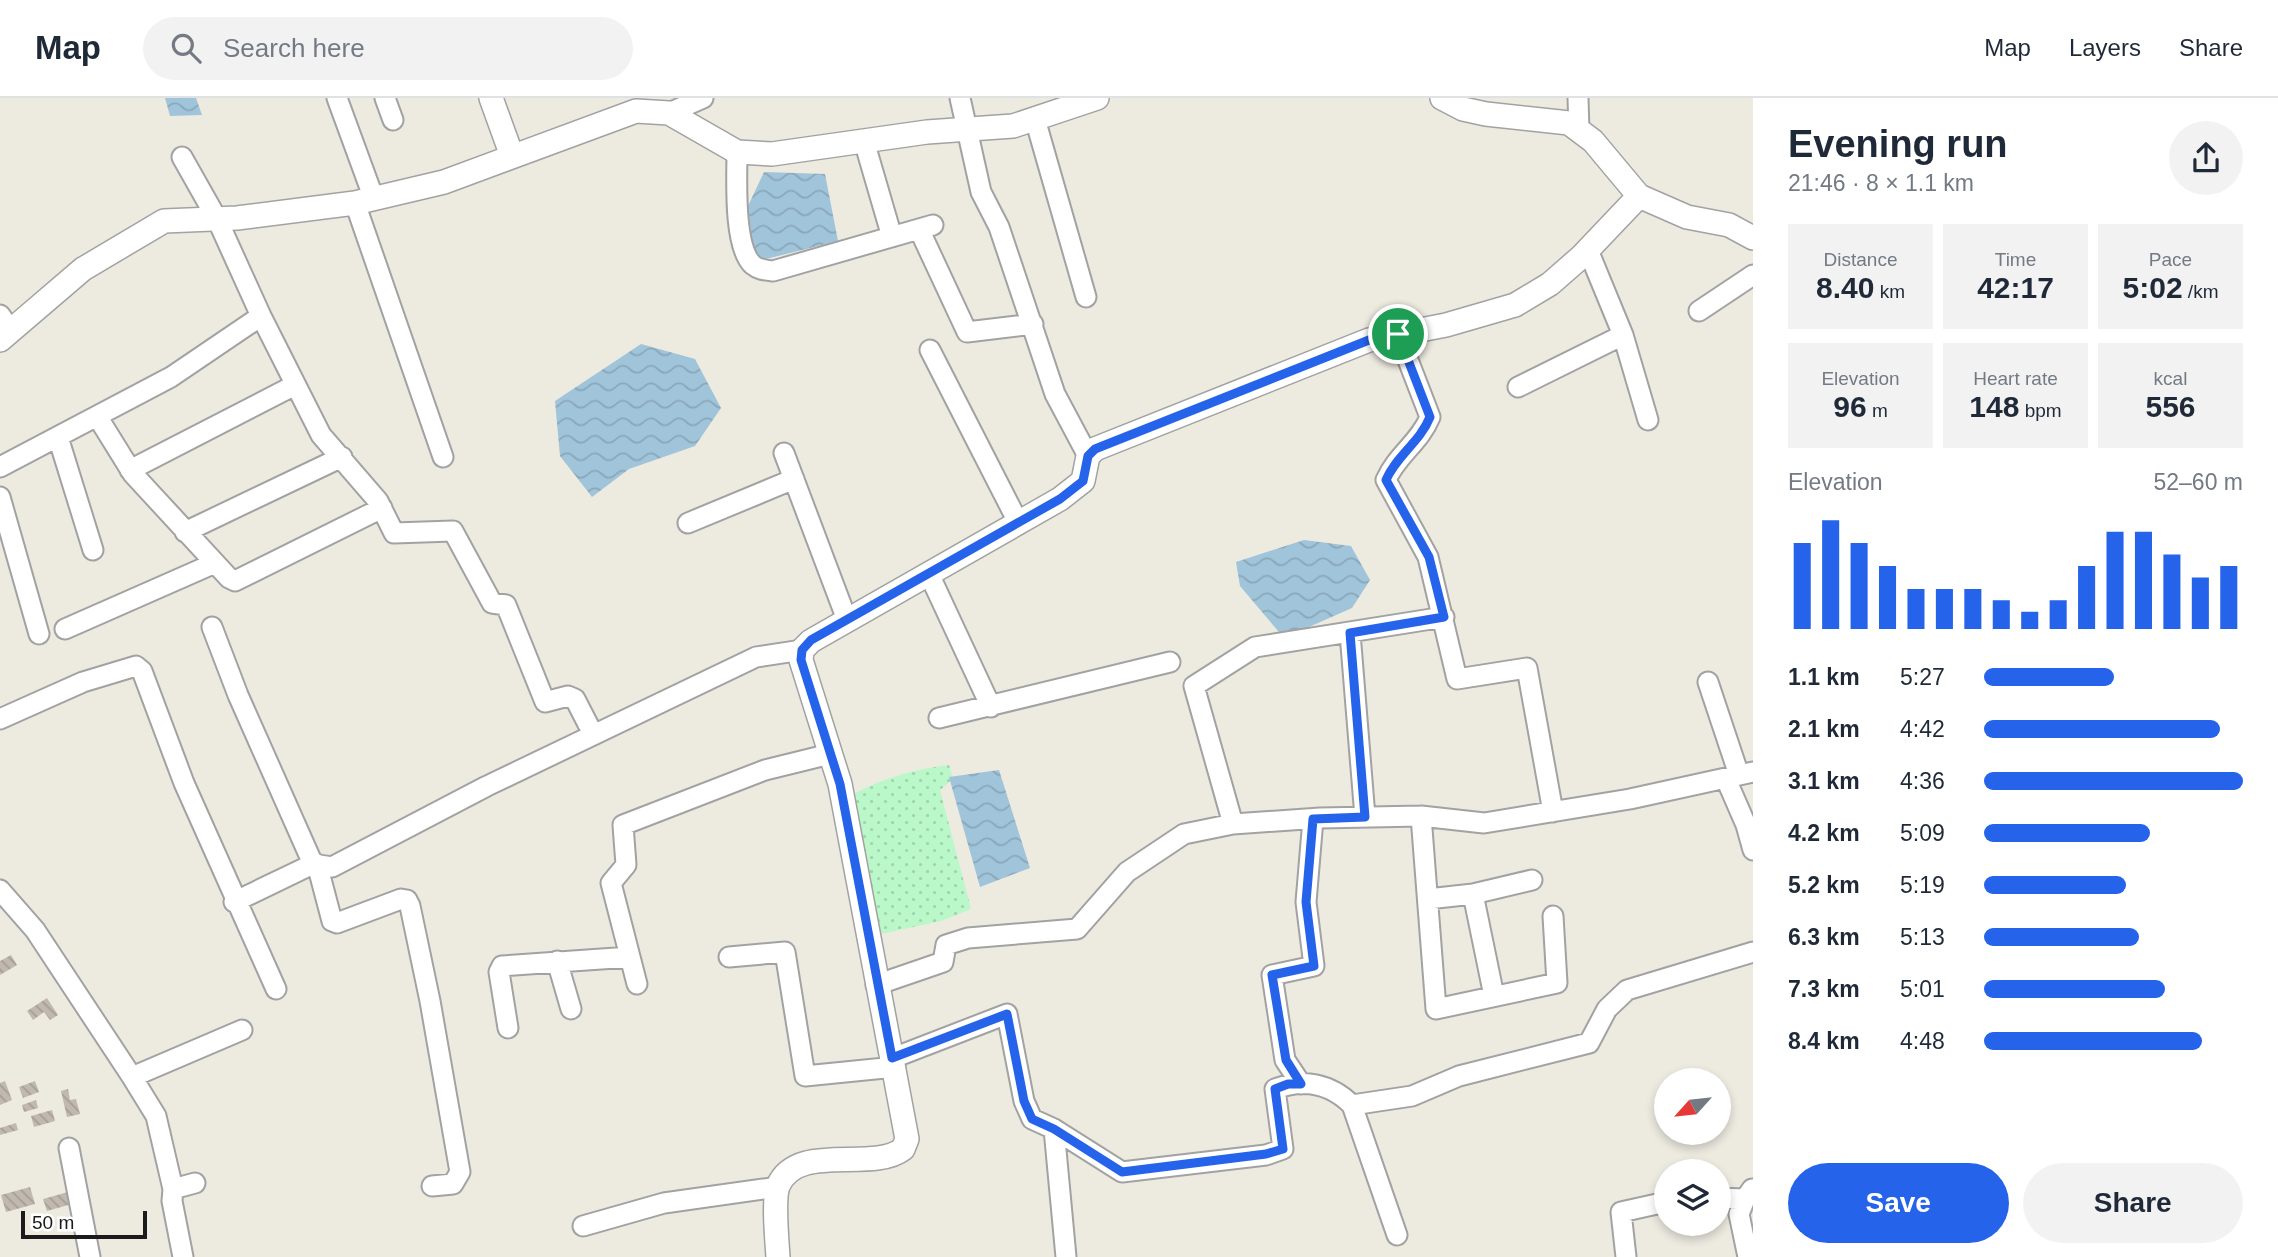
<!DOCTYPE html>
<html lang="en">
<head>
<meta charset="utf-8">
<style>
	:root { --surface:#fff; --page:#f2f2f3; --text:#1f2937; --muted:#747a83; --line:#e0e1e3; --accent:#2563eb }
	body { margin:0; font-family:Arial,sans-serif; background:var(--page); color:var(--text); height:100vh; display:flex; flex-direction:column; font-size:26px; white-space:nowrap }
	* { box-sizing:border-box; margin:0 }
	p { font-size:23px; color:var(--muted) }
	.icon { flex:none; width:38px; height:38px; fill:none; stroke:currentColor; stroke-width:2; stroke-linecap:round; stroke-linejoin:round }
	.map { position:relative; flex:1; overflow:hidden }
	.sheet { display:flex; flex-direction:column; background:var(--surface); width:525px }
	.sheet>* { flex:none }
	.needle { width:46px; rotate:243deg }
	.tools { position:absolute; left:1654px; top:970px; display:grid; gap:14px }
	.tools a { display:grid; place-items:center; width:77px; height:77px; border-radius:50%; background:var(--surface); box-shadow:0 4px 10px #0003; font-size:35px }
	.scale { position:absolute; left:21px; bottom:18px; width:126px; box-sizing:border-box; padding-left:7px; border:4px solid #1b1b1b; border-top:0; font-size:19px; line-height:24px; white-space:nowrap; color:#1b1b1b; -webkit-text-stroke:5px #fff; paint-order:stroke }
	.pin { position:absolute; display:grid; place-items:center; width:60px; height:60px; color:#fff; margin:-30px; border:4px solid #fff; border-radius:50%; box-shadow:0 2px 7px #0007 }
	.round { display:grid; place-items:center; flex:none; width:74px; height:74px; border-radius:37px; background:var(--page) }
	.head { display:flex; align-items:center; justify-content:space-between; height:119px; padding:0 35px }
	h1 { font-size:38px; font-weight:600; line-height:52px }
	.figures { display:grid; grid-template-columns:repeat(3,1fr); gap:10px; height:119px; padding:7px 35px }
	.figures div { display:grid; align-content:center; border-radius:0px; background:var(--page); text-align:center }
	.figures b { font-size:30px; font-weight:600 }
	.figures small { font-size:19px; font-weight:400 }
	.figures p { font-size:19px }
	.chart { height:196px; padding:14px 35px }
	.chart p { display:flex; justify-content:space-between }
	.chart svg { width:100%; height:126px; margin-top:7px; stroke:var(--accent); stroke-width:6 }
	.primary-button { display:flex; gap:14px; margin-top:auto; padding:14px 35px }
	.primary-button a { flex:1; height:80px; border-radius:42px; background:var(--accent); color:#fff; font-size:28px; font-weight:600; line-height:80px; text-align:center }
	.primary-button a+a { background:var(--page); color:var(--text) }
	ul { padding:0 35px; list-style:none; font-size:23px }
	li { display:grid; grid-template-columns:112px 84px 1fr; align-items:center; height:52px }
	li i { height:18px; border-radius:9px; background:var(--accent) }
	header { display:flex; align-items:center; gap:42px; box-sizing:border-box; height:98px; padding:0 35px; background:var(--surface); border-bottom:2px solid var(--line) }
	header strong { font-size:33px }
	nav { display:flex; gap:38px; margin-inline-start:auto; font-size:24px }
	.search { width:490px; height:63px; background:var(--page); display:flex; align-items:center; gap:18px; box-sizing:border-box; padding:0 24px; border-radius:38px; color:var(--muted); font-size:26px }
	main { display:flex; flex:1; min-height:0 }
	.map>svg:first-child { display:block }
	.park { fill:url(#park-dots) }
	.water { fill:url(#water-waves) }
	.building { fill:url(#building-back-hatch) }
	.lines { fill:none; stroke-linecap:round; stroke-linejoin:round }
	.minor-casing { stroke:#a2a2a2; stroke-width:23 }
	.tertiary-casing { stroke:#a2a2a2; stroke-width:26 }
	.minor { stroke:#fff; stroke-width:19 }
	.tertiary { stroke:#fff; stroke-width:23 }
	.route-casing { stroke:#fff; stroke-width:14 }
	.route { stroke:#2563eb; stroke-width:9 }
</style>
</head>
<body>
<header>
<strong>Map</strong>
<div class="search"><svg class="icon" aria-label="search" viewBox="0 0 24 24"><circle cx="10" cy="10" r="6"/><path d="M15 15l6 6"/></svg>Search here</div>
<nav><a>Map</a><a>Layers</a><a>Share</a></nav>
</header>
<main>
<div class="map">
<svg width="1753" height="1159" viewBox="0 0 1753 1159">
	<defs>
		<pattern id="park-dots" width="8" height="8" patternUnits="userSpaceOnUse" patternTransform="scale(1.75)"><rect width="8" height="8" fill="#bbf8c9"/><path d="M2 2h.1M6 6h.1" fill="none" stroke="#a0d4ac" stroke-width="1.8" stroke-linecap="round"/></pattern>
		<pattern id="water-waves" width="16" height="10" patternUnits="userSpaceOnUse" patternTransform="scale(1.75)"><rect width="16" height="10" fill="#a0c4da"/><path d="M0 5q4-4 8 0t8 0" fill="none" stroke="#89a8ba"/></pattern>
		<pattern id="building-back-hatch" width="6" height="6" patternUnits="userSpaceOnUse" patternTransform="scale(1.75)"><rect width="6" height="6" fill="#c1b9b0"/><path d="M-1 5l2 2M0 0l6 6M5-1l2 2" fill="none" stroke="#a59e97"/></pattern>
	</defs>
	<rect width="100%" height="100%" fill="#edeae0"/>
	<path class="park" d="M949,667L953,681L940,692L971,811L941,823L881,836L853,696C885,680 914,671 949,667Z"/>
	<path class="water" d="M165,0H196L202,17L170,18Z
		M764,74L825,76L838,143L754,164L748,108Z
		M641,246L695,261L721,310L695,348L629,371L592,399L560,358L555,303Z
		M1304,442L1351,448L1370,482L1352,510L1284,540L1240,488L1236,464Z
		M999,672L1030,770L980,789L949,679Z"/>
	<path class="building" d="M11,857L17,867L0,877V863Z
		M47,900L58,917L50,922L44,914L33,922L27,913Z
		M5,983L12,1002L0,1007V985Z
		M35,983L39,994L23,1000L19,989Z
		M68,991L70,1002L76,1001L80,1016L67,1019L61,993Z
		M36,1002L38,1010L24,1014L22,1007Z
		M52,1012L55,1023L34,1029L31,1018Z
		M16,1025L18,1032L0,1037V1030Z
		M30,1089L35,1106L6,1114L1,1097Z
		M68,1094L72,1106L47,1113L43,1101Z"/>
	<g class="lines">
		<g class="minor-casing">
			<path id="minor" d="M337,0L374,101
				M385,0L393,22
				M960,0L981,94L999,129L1055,296L1088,358
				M1578,0L1579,33
				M669,15L703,0
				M1035,21L1086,199
				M864,43L892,139
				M737,54C737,79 733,149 753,167C759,172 766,172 773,173L933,127
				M182,59L217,121L261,218L321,337L378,403L394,435L453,433L492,505L506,507L545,604L568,598L575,601L593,636
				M355,105L443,359
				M919,131L967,234L1033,226
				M1588,152L1623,237L1648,322
				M1699,213L1753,177
				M0,217L11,233
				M1398,236L1430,319C1420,344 1396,358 1386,382L1428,459L1457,581L1527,570L1553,714
				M930,252L1019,426
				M1518,289L1623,237
				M97,318L133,376L229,480L235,483L382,410
				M58,339L93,452
				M784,355L847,522
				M0,369L171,279L261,218
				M130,372L295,287
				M0,399L39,536
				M688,425L794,381
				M185,434L342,359
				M929,476L991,609
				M212,529L238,597L313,766
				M65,531L215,465
				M1350,535L1365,719
				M1708,584L1739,677
				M939,620L1170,564
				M0,621L83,584L136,568L142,573L184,685L276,891
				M1726,681L1746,727L1753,752
				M1421,718L1436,911L1557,885L1553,818
				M1233,726L1194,588L1255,549L1444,519
				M317,766L332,823L337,825L401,801L407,802L410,808L430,903L460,1074L453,1086L432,1088
				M0,792L35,832L132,979L242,932
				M1473,796L1494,898
				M1428,801L1473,796L1532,782
				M234,804L313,766L332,769L487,688L756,559L802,552
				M729,859L785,854L805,978L895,969
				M557,863L571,911
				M637,886L611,785L626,767L623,727L765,672L830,656
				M876,887L943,864L946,847L968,840L1077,831L1127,774L1184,736L1233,726L1320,720L1421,718L1484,725L1630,701L1753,674
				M508,930L499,874L502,868L630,859
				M893,960L1007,916L1024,1003L1032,1021L1054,1031L1122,1074L1266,1057L1283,1051L1275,991C1304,980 1331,986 1352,1007L1412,998L1459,978L1589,945L1607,911L1627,892L1753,854
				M132,979L156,1018L173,1091
				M1301,986L1285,962L1272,877L1314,868L1306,804L1313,721
				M1352,1007L1397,1137
				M1054,1031L1066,1159
				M69,1050L90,1159
				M1718,1100L1745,1101L1752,1091
				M1745,1101L1739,1116L1748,1159
				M583,1128L664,1105L778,1089
				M183,1159L172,1103L173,1091L195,1085
				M1626,1159L1621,1114L1666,1104"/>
		</g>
		<g class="tertiary-casing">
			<path id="tertiary" d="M491,0L512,58
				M1442,0L1463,11L1486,16L1569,25L1593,43L1639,98L1687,119L1729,127L1753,140
				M0,242L83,171L164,123L237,120L355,105L444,84L636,13L669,15L737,54L772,56L927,34L1013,28L1097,0
				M778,1159C777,1143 773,1102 778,1088C797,1043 872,1075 903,1051L907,1041L840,686L801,562L802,552L811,543L1060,401L1083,383L1088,358L1095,351L1369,242L1446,227L1515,207L1550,186L1582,158L1639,98"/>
		</g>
		<use href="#minor" class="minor"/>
		<use href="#tertiary" class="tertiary"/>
	</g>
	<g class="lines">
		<g class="route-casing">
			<path id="route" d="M1398,236L1430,319C1420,344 1396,358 1386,382L1429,459L1444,519L1350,535L1365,719L1313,721L1306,804L1314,868L1272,877L1286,962L1301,986H1288L1275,991L1283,1051L1266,1056L1122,1074L1054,1031L1032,1021L1024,1003L1007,916L892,960L840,686L801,562L802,552L811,542L1060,401L1083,383L1088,358L1095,351L1369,242Z"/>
		</g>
		<use href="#route" class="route"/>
	</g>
</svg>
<div class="tools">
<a><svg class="needle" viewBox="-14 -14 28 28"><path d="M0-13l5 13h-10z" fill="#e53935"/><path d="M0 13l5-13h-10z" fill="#747a83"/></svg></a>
<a><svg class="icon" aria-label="layers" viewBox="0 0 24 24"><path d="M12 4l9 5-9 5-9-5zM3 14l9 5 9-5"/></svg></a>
</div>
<div class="scale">50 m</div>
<div class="pin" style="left:1398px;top:236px;background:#1e9e55"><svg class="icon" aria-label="arrive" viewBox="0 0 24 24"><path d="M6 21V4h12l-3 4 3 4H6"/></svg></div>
</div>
<section class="sheet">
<div class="head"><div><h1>Evening run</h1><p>21:46 · 8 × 1.1 km</p></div><a class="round"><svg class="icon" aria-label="share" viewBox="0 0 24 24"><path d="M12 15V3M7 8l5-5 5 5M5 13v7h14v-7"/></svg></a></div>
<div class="figures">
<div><p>Distance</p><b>8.40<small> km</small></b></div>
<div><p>Time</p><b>42:17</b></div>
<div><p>Pace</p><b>5:02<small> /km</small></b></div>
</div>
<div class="figures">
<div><p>Elevation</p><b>96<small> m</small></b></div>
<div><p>Heart rate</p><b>148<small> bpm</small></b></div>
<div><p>kcal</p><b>556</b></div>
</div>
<div class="chart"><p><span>Elevation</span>52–60 m</p>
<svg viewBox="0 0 160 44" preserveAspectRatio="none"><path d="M5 44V14M15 44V6M25 44V14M35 44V22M45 44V30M55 44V30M65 44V30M75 44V34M85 44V38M95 44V34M105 44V22M115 44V10M125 44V10M135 44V18M145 44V26M155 44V22"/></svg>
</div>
<ul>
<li><b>1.1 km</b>5:27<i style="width:50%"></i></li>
<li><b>2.1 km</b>4:42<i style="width:91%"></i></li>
<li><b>3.1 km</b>4:36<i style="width:100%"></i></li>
<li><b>4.2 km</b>5:09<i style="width:64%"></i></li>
<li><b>5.2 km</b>5:19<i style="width:55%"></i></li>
<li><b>6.3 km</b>5:13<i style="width:60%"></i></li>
<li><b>7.3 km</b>5:01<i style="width:70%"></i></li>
<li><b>8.4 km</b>4:48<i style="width:84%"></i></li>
</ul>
<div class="primary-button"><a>Save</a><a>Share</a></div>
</section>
</main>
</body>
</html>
